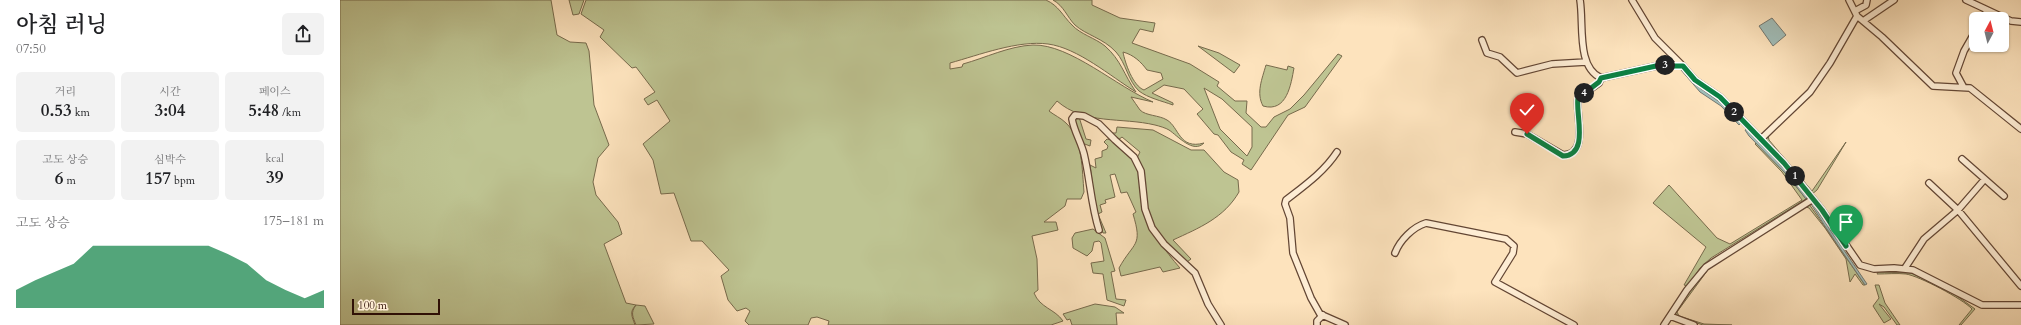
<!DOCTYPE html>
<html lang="ko">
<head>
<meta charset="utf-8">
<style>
	:root { --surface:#fff; --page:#f2f2f2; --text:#202124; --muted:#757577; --accent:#0b8043 }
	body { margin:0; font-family:Cardo,"Noto Serif KR",serif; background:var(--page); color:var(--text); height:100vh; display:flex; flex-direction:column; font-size:15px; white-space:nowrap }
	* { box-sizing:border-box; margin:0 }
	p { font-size:13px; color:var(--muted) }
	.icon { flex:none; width:22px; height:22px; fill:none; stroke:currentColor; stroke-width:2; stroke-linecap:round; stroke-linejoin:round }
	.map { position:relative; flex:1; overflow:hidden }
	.sheet { display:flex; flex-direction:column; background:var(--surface); width:340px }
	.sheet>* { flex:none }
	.needle { width:26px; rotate:7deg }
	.buttons { position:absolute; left:1629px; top:12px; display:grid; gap:8px }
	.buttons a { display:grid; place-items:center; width:40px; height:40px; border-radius:6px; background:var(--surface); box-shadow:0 1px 3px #0004; font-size:20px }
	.scale { position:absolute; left:12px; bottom:10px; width:88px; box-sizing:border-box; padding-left:4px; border:2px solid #301106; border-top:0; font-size:11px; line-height:14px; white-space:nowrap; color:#301106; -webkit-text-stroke:3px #feedd4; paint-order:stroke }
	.pin { position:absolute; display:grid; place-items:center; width:34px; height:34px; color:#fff; margin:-41px -17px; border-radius:50% 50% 50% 0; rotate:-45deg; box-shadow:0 0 4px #0007 }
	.pin .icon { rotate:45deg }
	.km { position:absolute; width:20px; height:20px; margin:-10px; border-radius:50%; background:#222; color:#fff; font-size:11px; line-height:20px; text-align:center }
	.round { display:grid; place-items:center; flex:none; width:42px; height:42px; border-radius:6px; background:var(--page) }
	.headline { display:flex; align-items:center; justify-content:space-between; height:68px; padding:0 16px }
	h1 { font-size:22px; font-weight:600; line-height:30px }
	.metrics { display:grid; grid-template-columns:repeat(3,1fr); gap:6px; height:68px; padding:4px 16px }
	.metrics div { display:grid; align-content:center; border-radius:6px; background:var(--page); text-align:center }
	.metrics b { font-size:17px; font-weight:600 }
	.metrics small { font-size:11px; font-weight:400 }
	.metrics p { font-size:11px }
	.chart { height:112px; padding:8px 16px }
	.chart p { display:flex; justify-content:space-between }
	.chart svg { width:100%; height:72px; margin-top:4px; fill:var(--accent); opacity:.7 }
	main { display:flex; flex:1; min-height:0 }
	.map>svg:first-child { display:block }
	.green { fill:#bec492; stroke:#776a4c; fill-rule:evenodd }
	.water { fill:#a1bdb8; stroke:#747871 }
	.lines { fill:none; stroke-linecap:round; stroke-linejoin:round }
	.street-casing { stroke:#634634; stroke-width:8 }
	.street { stroke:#feedd4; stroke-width:5.5 }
	.route-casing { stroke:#fff; stroke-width:8 }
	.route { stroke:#0b8043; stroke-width:5 }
</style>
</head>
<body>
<main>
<section class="sheet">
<div class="headline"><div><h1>아침 러닝</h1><p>07:50</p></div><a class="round"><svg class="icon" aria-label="share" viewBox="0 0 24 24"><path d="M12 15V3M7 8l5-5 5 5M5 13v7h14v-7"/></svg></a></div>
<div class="metrics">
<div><p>거리</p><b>0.53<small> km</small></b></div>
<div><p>시간</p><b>3:04</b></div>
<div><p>페이스</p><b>5:48<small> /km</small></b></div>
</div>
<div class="metrics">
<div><p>고도 상승</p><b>6<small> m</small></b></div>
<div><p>심박수</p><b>157<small> bpm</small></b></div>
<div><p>kcal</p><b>39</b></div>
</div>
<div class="chart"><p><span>고도 상승</span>175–181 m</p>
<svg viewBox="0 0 160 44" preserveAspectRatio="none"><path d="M0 44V33L10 27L20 22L30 17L40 6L50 6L60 6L70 6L80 6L90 6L100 6L110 11L120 17L130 27L140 33L150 38L160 33V44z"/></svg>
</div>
</section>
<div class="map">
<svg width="1681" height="325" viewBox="0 0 1681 325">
	<rect width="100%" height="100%" fill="#fde3bd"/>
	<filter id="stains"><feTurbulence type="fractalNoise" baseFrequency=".005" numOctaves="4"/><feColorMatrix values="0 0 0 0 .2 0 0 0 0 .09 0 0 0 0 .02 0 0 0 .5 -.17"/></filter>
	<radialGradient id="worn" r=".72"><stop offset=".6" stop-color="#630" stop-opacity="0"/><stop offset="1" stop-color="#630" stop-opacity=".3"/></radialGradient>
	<path class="green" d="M0,0H211L217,35L230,42L246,43L249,51L254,105L269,145L258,158L253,182L256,195L278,222L282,234L264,244L286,303L296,305C289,312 292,316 295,325H0Z
		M229,0H244L239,14L233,15Z
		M246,0H706C719,6 722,15 732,25C740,34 755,38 765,46C781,60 784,75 796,92C770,76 738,48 708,44C678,40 639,55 610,63V69L622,67L623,64C645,58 669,46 693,45C730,44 777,87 813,102L791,97C794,101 797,106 800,110C806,116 819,115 827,120C839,127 839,150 864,143C853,154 838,136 829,130C826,128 819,126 815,125C782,117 744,125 717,101L709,111C714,115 721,118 726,123C743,139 742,171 744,192L741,199H727L725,206L704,222H716L718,230L692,236L697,259L698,290L694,293C700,308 715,309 723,321L711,325H488L489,321L477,317L471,318L468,325H409L405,321L410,311L406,308L397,311L388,300L381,276L389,270L362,241H351L334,193L321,194L313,160L303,144L330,121L317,100L308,105L304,99L315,92L296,67L292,68L260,37L264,30L241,14Z
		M713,0H752V5L780,18L815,23L813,32L800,29L792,43L850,64L879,82L877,86L895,101H907L906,113L921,127H926L934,117L950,109L964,95L998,54L1002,56L965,107L948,115L911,170L902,164L904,160L891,152L878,135L874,134L857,114L863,109L844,89L824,85L812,93L833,103V105C822,101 808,98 799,91C788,81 786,63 776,52C763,38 746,35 735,25C727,17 724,6 713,0ZM783,52C794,55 801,62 807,70L821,73L823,79L804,90C793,86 785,63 783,52ZM864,88L882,99L912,127V147L907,156L880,129Z
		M858,46L879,53L900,65L894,73Z
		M926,65L947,70L948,66L954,68C951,84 947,113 923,106C916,93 922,79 926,65Z
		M735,117H739L746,139L751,140L750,146L742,143L734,123Z
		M777,127L813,130L851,150H864L884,172L898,180L899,192C884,218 859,228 833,240L851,259L847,262C831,248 813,234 808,212C803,193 808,174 797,158L800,152L782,137L778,140L771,133H776Z
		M1428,135L1429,140L1472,191L1506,142L1477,190L1471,195L1425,140Z
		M767,139L771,140L793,159L798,168L802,209C810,230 825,251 840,268L823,272L820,267L781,276L779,268C794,241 803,247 793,214L796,212L787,192L781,193L775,174L770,175L775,197L765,200L766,203L760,205L762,212L758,214L766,233H763L757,218L750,165L756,168L755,159L762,157V151L767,149L768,146L764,142Z
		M1416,143L1448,176L1466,199L1371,258L1360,268L1348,286L1344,285L1366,247L1313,203L1329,185L1377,238L1390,244L1462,200L1442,172L1415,144Z
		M1469,204L1525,285H1523L1515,274L1510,282L1506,259L1485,228L1469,208L1466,207L1370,267L1337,312L1339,316L1364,324L1392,325H1363L1336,316L1335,312L1363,271Z
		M753,229L765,238L775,271L771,272L776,299L786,300L784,306L767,300L763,274L753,273L751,263L764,261L761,243L759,241L754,242L752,251L747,256L733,248L732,238L735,233Z
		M1538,272L1571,273L1610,291L1635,309L1621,325H1619L1632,309C1623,299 1579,276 1566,274C1557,273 1547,274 1537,274Z
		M1535,285H1539L1545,303L1560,325H1557L1544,307L1539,304L1551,319L1544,323L1533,306L1539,298Z
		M755,304L775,307L784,313H776L777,325H732L730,319L727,320L723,314Z
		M296,305L305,306L314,324L296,325C293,317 290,313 296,305Z"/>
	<path class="water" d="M1432,18L1446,35L1433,46L1419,26Z
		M1341,70L1360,88L1381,103L1401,123L1399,125L1381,106L1360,92Z
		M1407,129L1449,174L1467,197L1466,199L1448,176L1409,136L1405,130Z
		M1472,203L1527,284L1525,285C1507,258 1488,232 1471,204Z"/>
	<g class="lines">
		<g class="street-casing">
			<path id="street" d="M1240,0C1244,23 1236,67 1261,78
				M1292,0L1315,38L1343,66
				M1509,0L1517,16L1542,37L1593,86L1630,88L1681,129
				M1626,0L1671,21L1681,22
				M1515,11L1526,5L1527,0
				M1642,19L1647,11
				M1523,21L1554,0
				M1142,40L1147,53L1160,57L1177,73L1212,64L1246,62
				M1623,86L1616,73L1624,51L1636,30
				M1175,132L1187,134L1223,155C1250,155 1235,113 1238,98L1259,83L1261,78L1316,66H1343L1355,80L1380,97L1444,163L1482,210L1520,265L1534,269L1554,268L1573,270L1642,305H1681
				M1421,139L1470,92L1490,63L1517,16
				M997,152C984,172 964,186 946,200L945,204L950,218L953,253L971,298L980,314L1005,325
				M1622,159L1664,196
				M1589,183L1618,210L1681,286
				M759,230C751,205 750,179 744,154C741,142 734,131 732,119L735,115L744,116L759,124L775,140L794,157L801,171L805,209L812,228L824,244L855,273L868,304L881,325
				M1055,253C1060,240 1073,227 1086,223L1166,239L1174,246L1173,253L1155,282L1234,325
				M1565,268L1584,239L1618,210L1644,180
				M1330,316L1354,325
				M977,325V321L983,315
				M1324,325L1347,290L1366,267L1473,199"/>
		</g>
		<use href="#street" class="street"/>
	</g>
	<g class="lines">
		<g class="route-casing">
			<path id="route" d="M1187,134L1223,156C1250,155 1235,113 1238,98L1259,82L1261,78L1316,66H1343L1355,80L1380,97L1444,163L1482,210L1506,246"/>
		</g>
		<use href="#route" class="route"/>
	</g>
	<rect width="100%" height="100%" filter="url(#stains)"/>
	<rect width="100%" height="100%" fill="url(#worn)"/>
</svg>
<div class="buttons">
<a><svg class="needle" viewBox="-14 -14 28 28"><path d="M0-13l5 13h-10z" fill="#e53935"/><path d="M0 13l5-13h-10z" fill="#757577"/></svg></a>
</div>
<div class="scale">100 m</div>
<div class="pin" style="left:1506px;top:246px;background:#1e9e55"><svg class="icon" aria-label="arrive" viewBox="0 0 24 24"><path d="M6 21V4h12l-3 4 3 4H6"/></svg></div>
<div class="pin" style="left:1187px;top:134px;background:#d93025"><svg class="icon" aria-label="check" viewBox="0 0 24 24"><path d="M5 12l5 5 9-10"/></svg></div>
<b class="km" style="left:1455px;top:176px">1</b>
<b class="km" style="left:1394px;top:112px">2</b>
<b class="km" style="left:1325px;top:65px">3</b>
<b class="km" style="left:1244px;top:93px">4</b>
</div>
</main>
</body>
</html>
